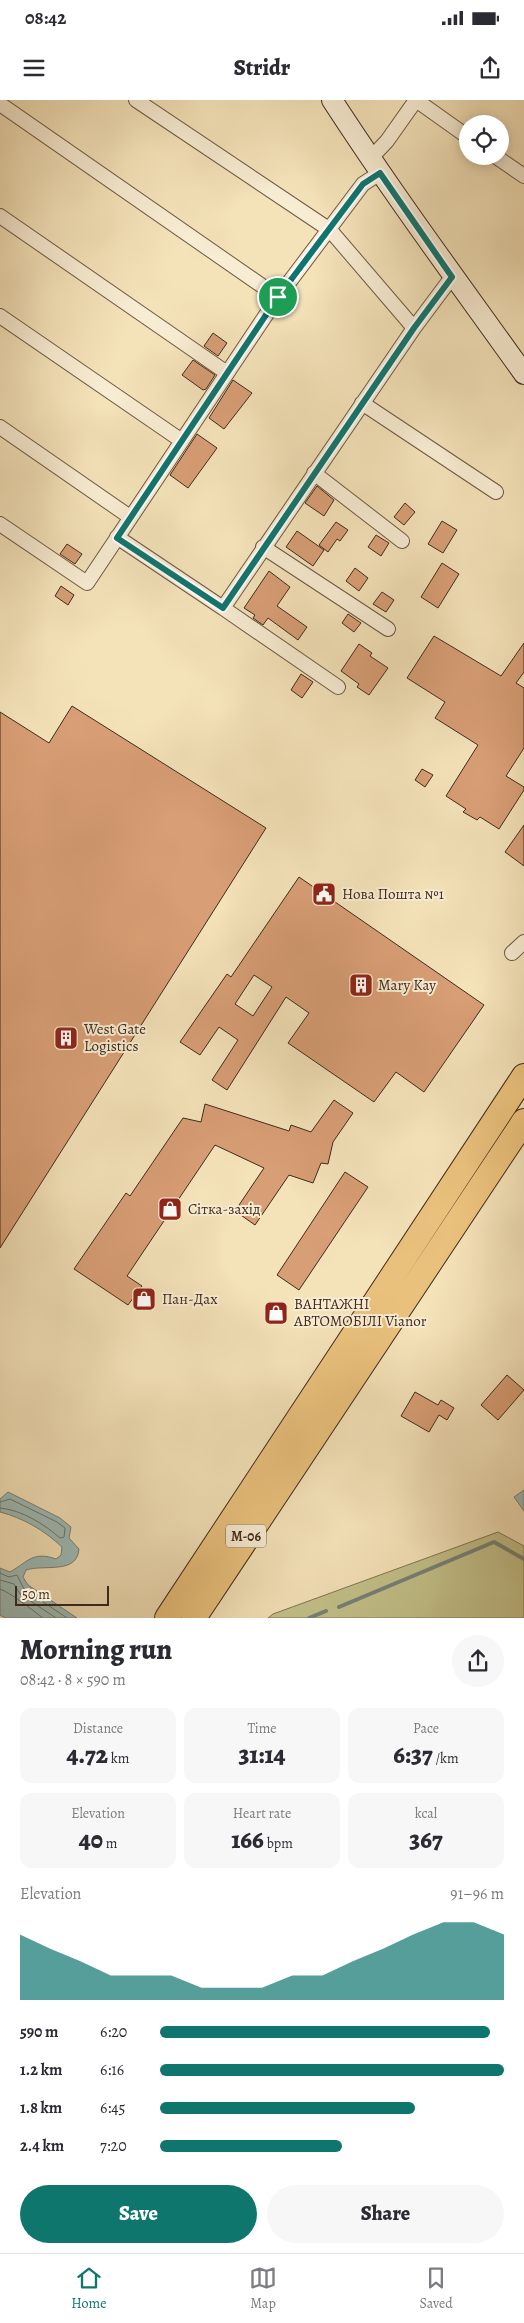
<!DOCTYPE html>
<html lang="en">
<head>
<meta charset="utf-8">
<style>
	:root { --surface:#fff; --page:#f7f7f7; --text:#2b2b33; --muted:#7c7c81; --line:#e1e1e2; --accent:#0f766e }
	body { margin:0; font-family:Alegreya,serif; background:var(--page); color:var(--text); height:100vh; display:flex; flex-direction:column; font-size:19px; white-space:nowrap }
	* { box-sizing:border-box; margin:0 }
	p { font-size:16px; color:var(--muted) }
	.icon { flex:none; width:28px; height:28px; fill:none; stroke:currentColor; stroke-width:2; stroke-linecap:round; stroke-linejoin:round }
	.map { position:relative; height:1518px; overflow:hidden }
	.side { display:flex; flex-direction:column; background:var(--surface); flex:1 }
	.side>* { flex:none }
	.buttons { position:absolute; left:459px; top:15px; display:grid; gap:10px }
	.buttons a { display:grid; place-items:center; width:50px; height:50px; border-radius:50%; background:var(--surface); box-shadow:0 2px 12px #0003; font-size:25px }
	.scale { position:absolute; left:15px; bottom:12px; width:94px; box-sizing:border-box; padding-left:5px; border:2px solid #3f2b1d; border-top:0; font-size:14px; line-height:18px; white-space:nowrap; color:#3f2b1d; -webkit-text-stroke:4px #f8ecd2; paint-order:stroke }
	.pin { position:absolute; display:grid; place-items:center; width:42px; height:42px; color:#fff; margin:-21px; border:2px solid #fff; border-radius:50%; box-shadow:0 1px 5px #0007 }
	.round { display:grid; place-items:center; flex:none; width:52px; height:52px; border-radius:26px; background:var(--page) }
	.head { display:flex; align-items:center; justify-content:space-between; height:85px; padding:0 20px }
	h1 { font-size:28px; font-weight:800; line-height:38px }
	.figures { display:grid; grid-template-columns:repeat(3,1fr); gap:8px; height:85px; padding:5px 20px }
	.figures div { display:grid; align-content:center; border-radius:12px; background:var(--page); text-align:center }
	.figures b { font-size:25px; font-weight:800 }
	.figures small { font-size:14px; font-weight:400 }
	.figures p { font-size:14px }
	.chart { height:140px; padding:10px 20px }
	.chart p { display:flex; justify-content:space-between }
	.chart svg { width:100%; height:90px; margin-top:5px; fill:var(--accent); opacity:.7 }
	.cta { display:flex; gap:10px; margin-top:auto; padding:10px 20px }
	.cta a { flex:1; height:58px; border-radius:30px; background:var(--accent); color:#fff; font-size:20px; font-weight:800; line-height:58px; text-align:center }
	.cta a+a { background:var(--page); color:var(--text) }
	ul { padding:0 20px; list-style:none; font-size:16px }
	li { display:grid; grid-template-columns:80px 60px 1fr; align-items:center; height:38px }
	li i { height:12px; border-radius:6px; background:var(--accent) }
	.status { display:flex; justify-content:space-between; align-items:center; height:35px; padding:0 25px; background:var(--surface); direction:ltr }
	.status svg { height:14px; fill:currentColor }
	header { display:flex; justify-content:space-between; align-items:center; height:65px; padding:0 20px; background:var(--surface); font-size:22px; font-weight:800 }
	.menu { display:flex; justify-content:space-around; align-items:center; height:70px; border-top:1px solid var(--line); background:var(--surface); font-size:14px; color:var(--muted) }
	.menu a { display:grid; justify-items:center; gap:2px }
	.menu .current { color:var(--accent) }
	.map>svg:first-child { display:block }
	.green { fill:#c3c18a; stroke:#817654 }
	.water { fill:#9ebcb7; stroke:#788279 }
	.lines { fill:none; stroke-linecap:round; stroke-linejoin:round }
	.shore { stroke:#6e746a; stroke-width:1 }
	.stream { stroke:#788279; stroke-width:4 }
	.building { fill:#d89e75; stroke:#3f2b1d; fill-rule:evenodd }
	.minor-casing { stroke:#6c5944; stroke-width:16 }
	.secondary-casing { stroke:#3f2b1d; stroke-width:22 }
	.trunk-casing { stroke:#3f2b1d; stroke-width:26 }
	.minor { stroke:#f8ecd2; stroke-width:14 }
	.secondary { stroke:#f8ecd2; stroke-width:20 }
	.trunk { stroke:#eac17c; stroke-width:24 }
	.route-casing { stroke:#fff; stroke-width:10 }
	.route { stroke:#0f766e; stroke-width:6 }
	.labels { text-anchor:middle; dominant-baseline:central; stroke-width:4; stroke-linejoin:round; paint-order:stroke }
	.shield { fill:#f8ecd2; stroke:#766553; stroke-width:1 }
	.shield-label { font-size:14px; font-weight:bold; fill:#3f2b1d }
	.poi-label { font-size:15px; fill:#3f2b1d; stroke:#f8ecd2; text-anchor:start }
</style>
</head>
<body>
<div class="status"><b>08:42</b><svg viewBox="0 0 49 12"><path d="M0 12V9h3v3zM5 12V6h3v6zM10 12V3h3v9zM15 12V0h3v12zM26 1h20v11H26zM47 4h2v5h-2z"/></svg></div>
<header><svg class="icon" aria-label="menu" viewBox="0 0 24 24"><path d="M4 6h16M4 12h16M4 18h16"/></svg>Stridr<svg class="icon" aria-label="share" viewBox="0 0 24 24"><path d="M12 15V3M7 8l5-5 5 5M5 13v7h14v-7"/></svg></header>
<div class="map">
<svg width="524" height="1518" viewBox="0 0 524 1518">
	<rect width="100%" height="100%" fill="#f4e2b9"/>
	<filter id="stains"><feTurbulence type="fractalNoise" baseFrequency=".004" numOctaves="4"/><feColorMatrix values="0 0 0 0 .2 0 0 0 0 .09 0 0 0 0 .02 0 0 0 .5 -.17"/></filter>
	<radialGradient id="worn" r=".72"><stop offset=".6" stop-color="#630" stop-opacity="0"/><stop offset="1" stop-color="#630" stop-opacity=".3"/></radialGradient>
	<path class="green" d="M498,1432L524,1446V1518H268L273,1514Z"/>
	<path class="water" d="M524,1390V1411L514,1397Z
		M8,1392L60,1418L71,1427L69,1438L79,1449C77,1475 44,1464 26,1470L23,1477L28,1485L77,1518H5L0,1515V1468L10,1472C29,1461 33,1451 56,1459L61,1455L62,1447C44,1430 23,1418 0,1412V1399Z"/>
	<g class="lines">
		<path class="shore" d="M0,1402L10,1399L57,1422L65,1428L64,1437L60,1438C44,1424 22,1410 0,1408
			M0,1473L9,1477L17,1475L24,1489L67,1518
			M0,1480L14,1484L20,1494L56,1518
			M0,1489C11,1493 31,1509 43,1518"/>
		<path class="stream" d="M339,1507L494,1442L524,1459
			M309,1518L326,1511"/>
	</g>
	<path class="building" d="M213,233L227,243L218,256L204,246Z
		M193,260L215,275L206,289L203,290L182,275Z
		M233,280L252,293L224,329L209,318Z
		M197,334L217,348L188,388L170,375Z
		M317,386L334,400L324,416L305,403Z
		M405,403L415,412L404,425L394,417Z
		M442,421L457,430L443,453L428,444Z
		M336,422L348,430L340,441L337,439L328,452L319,445Z
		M297,431L324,450L313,466L286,447Z
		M376,435L389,443L381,456L368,447Z
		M67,444L82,454L75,464L60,454Z
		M442,463L459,474L438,508L421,497Z
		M355,468L368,478L359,491L346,481Z
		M269,471L290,487L277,506L307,527L298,540L268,518L263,525L253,518L255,515L244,508Z
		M61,486L74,495L68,505L55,496Z
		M382,492L394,500L386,512L373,504Z
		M348,514L361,523L354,532L342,523Z
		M434,536L501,576L524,543V572L516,583L524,588V648L506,676L524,687V690L499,729L480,717L477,720L463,712L466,709L446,696L478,645L435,618L445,602L407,578Z
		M359,544L372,553L370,556L388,568L369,595L357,587L359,584L341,571Z
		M301,574L313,582L302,598L291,590Z
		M72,606L266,728L0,1148V612L49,643Z
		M422,669L433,675L425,687L415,680Z
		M524,725V766L505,752Z
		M299,777L484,905L424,992L396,972L374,1002L288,943L309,913L286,897L227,990L212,980L238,940L219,927L200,955L180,942L227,874L231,877ZM254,875L272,887L253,916L235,904Z
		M334,1000L353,1013L333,1042L328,1064L321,1063L313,1083L289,1075L255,1125L235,1111L264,1068L215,1045L127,1176L142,1186L128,1205L74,1169L126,1093L130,1096L183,1018L201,1022L205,1004L289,1031L291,1025L311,1032Z
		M345,1072L368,1087L299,1190L277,1175Z
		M507,1275L524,1290L498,1320L481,1305Z
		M415,1292L438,1305L441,1300L454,1308L447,1320L439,1315L429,1332L401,1316Z"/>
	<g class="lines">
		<g class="minor-casing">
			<path id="minor" d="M136,0L330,130L414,228
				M416,0L468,37
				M0,4L278,197
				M495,56L524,76
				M370,59L387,41L416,0
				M0,116L227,273
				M0,216L182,341
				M362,303L496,392
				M0,327L130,417
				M314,373L402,441
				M0,424L87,483L278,197L363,84L380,73
				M117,437L223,508L414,228L452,177
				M263,447L388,529
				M223,508L338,587
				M512,853L524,842"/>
		</g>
		<g class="secondary-casing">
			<path id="secondary" d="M332,0C393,94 459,183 524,274"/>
		</g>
		<g class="trunk-casing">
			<path id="trunk" d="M167,1518L524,976
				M194,1518L524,1021"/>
		</g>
		<use href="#minor" class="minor"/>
		<use href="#secondary" class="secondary"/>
		<use href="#trunk" class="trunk"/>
	</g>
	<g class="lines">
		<g class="route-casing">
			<path id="route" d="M380,73L452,177L414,228L223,508L117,438L278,197L363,84Z"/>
		</g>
		<use href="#route" class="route"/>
	</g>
	<defs>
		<g id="civic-square" transform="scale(1.25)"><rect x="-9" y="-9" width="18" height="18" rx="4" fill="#8f2418" stroke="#f8ecd2"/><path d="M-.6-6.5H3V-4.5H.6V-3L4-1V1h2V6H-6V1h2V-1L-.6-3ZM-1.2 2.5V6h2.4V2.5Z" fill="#fff"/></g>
		<g id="building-square" transform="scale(1.25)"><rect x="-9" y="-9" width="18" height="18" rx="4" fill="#8f2418" stroke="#f8ecd2"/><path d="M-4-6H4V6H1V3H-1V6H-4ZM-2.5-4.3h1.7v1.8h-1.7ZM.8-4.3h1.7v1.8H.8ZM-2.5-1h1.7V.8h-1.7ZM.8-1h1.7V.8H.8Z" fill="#fff"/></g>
		<g id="shop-square" transform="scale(1.25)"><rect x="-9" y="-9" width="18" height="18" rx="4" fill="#8f2418" stroke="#f8ecd2"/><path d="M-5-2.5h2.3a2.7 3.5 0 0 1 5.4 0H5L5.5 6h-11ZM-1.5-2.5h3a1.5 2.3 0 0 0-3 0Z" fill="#fff"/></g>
	</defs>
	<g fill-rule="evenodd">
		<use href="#civic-square" x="324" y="794"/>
		<use href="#building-square" x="361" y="885"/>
		<use href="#building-square" x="66" y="938"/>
		<use href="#shop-square" x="170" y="1109"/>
		<use href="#shop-square" x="144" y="1199"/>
		<use href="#shop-square" x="276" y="1213"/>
	</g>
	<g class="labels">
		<rect class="shield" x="226" y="1424.5" width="40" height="23" rx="4"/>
		<g class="shield-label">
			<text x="246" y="1436">М-06</text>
		</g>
		<g class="poi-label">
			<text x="342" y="794">Нова Пошта №1</text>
			<text x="378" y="885">Mary Kay</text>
			<text x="84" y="929">West Gate<tspan x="84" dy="17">Logistics</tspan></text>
			<text x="188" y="1109">Сітка-захід</text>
			<text x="162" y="1199">Пан-Дах</text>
			<text x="294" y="1204">ВАНТАЖНІ<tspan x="294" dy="17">АВТОМОБІЛІ Vianor</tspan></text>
		</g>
	</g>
	<rect width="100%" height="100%" filter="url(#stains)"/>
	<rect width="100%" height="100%" fill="url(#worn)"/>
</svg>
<div class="buttons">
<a><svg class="icon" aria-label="locate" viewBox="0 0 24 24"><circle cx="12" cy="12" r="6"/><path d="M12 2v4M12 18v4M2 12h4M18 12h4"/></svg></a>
</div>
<div class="scale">50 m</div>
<div class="pin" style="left:278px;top:197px;background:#1e9e55"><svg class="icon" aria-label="arrive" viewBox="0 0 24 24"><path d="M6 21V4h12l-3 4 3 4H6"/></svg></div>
</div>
<section class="side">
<div class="head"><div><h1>Morning run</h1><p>08:42 · 8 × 590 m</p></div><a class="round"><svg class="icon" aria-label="share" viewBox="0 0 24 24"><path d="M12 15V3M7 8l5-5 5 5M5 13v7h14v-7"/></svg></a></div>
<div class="figures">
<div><p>Distance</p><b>4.72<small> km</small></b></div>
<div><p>Time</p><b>31:14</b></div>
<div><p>Pace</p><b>6:37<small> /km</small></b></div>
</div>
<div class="figures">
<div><p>Elevation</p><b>40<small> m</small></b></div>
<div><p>Heart rate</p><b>166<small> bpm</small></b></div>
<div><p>kcal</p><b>367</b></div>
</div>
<div class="chart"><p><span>Elevation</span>91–96 m</p>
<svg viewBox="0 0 160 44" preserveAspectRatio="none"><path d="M0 44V12L10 19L20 25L30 32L40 32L50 32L60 38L70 38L80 38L90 32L100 32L110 25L120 19L130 12L140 6L150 6L160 12V44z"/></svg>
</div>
<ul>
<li><b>590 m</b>6:20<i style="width:96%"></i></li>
<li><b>1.2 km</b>6:16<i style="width:100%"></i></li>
<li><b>1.8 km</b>6:45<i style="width:74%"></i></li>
<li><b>2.4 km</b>7:20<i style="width:53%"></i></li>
</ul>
<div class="cta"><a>Save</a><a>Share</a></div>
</section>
<nav class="menu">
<a class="current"><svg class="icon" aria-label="home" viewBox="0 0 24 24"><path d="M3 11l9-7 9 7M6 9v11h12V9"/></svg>Home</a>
<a><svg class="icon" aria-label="map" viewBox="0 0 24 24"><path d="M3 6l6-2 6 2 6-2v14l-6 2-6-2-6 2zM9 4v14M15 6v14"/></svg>Map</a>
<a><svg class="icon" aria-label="saved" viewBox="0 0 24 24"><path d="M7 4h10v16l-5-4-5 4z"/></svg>Saved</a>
</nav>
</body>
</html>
